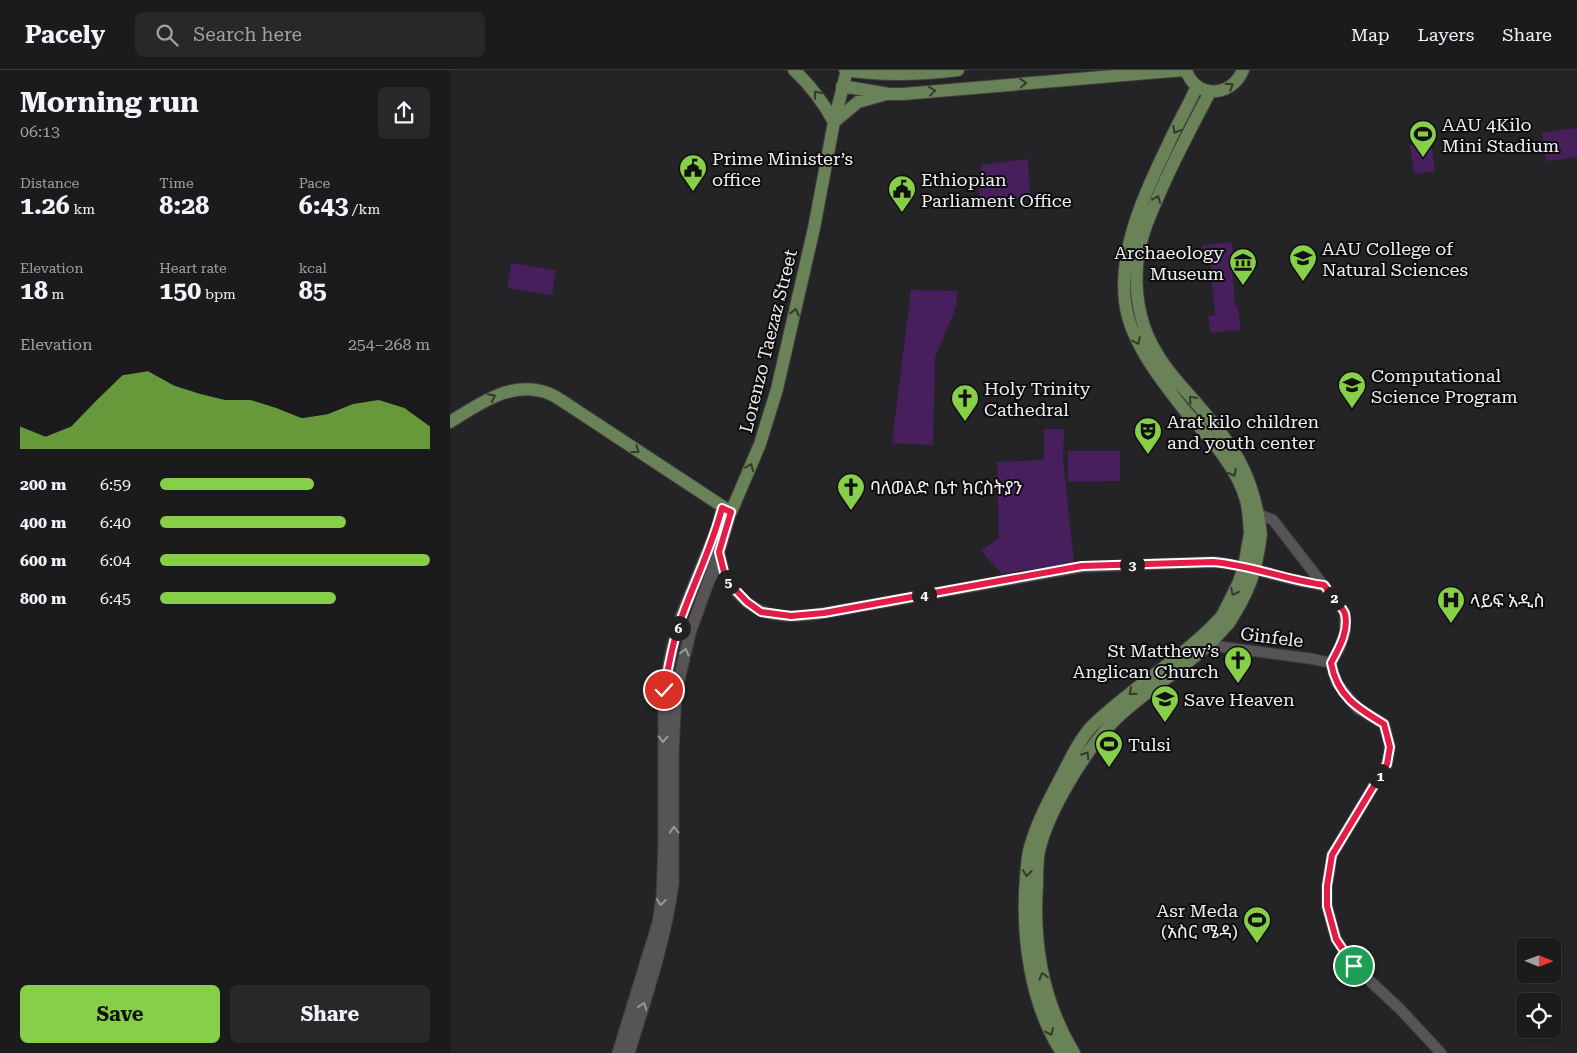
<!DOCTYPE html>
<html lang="en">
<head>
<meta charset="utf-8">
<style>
	:root { --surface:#1b1a1c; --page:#282729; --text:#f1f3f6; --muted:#a0a1a3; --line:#39383b; --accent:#88cf49 }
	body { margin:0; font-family:"Roboto Serif","Noto Sans Ethiopic",serif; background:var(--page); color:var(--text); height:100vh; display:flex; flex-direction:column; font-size:19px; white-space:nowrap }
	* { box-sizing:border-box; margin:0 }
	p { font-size:16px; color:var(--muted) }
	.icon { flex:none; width:28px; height:28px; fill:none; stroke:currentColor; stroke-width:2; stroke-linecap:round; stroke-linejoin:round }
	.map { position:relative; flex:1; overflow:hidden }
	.details { display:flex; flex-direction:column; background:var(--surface); width:450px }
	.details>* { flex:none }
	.needle { width:32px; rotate:91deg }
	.tools { position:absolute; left:1066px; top:868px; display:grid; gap:10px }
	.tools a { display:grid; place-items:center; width:45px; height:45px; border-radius:8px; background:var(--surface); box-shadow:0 1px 4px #0004,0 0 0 1px var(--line); font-size:25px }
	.pin { position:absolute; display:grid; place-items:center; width:42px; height:42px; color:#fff; margin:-21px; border:2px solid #fff; border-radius:50%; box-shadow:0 1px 5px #0007 }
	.km { position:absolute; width:25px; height:25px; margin:-12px; border-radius:50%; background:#222; color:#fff; font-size:14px; line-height:25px; text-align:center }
	.round { display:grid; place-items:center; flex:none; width:52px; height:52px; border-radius:8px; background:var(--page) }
	.overview { display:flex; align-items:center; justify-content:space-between; height:85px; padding:0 20px }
	h1 { font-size:28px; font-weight:700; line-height:38px }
	.stats { display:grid; grid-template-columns:repeat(3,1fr); gap:8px; height:85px; padding:5px 20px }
	.stats div { display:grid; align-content:center }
	.stats b { font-size:25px; font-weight:700 }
	.stats small { font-size:14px; font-weight:400 }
	.stats p { font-size:14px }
	.chart { height:140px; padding:10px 20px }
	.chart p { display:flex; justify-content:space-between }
	.chart svg { width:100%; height:90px; margin-top:5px; fill:var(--accent); opacity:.7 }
	.cta { display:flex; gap:10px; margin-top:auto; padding:10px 20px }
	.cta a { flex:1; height:58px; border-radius:8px; background:var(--accent); color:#111; font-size:20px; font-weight:700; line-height:58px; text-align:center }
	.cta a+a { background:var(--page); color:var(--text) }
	ul { padding:0 20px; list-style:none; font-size:16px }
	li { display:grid; grid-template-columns:80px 60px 1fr; align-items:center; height:38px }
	li i { height:12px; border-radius:6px; background:var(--accent) }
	header { display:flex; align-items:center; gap:30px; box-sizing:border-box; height:70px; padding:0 25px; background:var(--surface); border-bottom:1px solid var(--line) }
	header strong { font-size:24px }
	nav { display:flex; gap:28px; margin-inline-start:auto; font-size:18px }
	.search { width:350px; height:45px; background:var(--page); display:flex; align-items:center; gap:12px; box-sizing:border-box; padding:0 18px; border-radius:8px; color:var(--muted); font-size:19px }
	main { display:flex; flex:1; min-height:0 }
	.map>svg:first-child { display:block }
	.green { fill:#471f5d }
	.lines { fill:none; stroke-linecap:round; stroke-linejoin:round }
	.tertiary-casing { stroke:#403e40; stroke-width:12 }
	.secondary-casing { stroke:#403e40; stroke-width:13 }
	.primary-casing { stroke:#403e40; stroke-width:14 }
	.tertiary { stroke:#575458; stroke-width:10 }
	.secondary { stroke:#575458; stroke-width:11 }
	.primary { stroke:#6a8257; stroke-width:12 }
	.primary-bridge-casing { stroke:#403e40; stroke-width:14; stroke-linecap:butt }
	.primary-bridge { stroke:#6a8257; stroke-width:12 }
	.oneway { stroke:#323b2b }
	.oneway2 { stroke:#9b999c }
	.route-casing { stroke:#fff; stroke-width:10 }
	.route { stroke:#e11d48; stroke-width:6 }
	.labels { text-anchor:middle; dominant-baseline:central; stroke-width:4; stroke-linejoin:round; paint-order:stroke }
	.poi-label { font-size:18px; fill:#efeef0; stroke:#0d0c0e; text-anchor:start }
	.street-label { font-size:18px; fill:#efeef0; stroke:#0d0c0e }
</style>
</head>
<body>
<header>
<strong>Pacely</strong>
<div class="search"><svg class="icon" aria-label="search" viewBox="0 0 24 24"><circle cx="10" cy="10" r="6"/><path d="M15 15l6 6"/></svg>Search here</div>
<nav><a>Map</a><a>Layers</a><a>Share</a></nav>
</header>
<main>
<section class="details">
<div class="overview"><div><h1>Morning run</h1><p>06:13</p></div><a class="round"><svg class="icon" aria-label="share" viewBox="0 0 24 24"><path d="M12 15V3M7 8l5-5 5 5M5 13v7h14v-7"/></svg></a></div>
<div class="stats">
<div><p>Distance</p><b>1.26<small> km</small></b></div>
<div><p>Time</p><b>8:28</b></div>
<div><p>Pace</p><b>6:43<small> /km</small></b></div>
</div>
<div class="stats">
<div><p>Elevation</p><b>18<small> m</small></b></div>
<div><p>Heart rate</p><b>150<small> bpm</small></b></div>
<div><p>kcal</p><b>85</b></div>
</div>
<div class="chart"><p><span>Elevation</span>254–268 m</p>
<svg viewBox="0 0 160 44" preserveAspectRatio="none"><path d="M0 44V33L10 38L20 33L30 20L40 8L50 6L60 13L70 17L80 20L90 20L100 24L110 29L120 27L130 22L140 20L150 24L160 33V44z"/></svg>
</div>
<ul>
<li><b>200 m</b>6:59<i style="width:57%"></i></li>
<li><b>400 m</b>6:40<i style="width:69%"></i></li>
<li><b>600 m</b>6:04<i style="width:100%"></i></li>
<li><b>800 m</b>6:45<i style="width:65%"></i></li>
</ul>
<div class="cta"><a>Save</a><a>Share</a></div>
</section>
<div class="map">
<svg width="1127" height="983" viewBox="0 0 1127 983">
	<rect width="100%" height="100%" fill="#242326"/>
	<path class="green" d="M1127,58V87L1096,91L1092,63Z
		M981,72L985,101L964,104L960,75Z
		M578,89L580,128L533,130L529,124L531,95Z
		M782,172L785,197L782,198L785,235L788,236L791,260L760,263L758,246L765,245L760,190H754L752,175Z
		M61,193L106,200L102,225L57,218Z
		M461,220L507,221L506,237L485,288L483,375L442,373Z
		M594,359H614L613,388L624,493L552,504L531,481L549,468L547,392L594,390Z
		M618,381H670V411L618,412Z"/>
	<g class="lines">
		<g class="tertiary-casing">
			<path id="tertiary" d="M808,444L823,450L895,543V562L890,577L881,593L883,601L887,613L907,638L934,654L940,677L937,694L882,785L877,816V836L886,869L904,896L950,939L991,983
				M269,482L276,510
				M262,503C279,510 284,522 298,533C319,550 349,547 374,543L632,497L763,492C801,495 836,511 874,515
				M754,573L758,575L863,589L881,593"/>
		</g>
		<g class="secondary-casing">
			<path id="secondary" d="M168,983L208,853L212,828L214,776V620L222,578L230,549L267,458L272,438
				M179,983C196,927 215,873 223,814V680L226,623L240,563L269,482L281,442"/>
		</g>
		<g class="primary-casing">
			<path id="primary" d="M344,0C361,16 373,32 384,52
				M395,0C433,6 470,5 508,0
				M736,0C746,30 782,27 793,0
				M392,16L439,24H453L734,0
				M747,16C738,37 726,56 717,77C693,126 663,191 678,247C685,272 700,295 716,316C723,325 729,334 737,343C759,367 787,397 796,430C799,441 799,452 800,463
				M760,22C742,56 723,91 708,127C701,143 693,160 690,177C684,202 686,232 694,256C703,284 723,307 742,328C783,376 803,400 811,464
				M384,52L408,32L433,25
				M0,352C31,333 62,309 100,324C109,328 118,335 126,340L281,442L310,374L327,319L364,158L384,52L397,0
				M612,983C580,934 571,865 576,807C577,798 577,787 580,777C587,752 600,728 612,705C621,688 629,670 642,656C683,616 734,588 772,546
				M624,983C593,932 583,874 587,815C587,804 587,792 589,781C598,741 637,677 667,648C695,621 730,601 758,575C766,568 772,560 779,553"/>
		</g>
		<use href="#tertiary" class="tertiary"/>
		<use href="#secondary" class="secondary"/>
		<use href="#primary" class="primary"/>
		<g class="primary-bridge-casing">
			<path id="primary-bridge" d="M772,546L788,514L794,497L800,463
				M779,553C800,520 806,503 811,464"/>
		</g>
		<use href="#primary-bridge" class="primary-bridge"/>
	</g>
	<defs><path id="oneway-chevron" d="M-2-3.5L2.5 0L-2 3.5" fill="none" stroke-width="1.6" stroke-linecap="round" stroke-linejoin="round" transform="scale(1.25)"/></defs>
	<g class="oneway">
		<use href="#oneway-chevron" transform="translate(573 13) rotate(-4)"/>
		<use href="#oneway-chevron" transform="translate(780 16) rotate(-33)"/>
		<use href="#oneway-chevron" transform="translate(482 21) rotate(-7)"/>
		<use href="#oneway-chevron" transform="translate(367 24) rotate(-129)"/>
		<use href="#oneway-chevron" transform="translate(726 60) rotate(118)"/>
		<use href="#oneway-chevron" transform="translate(707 129) rotate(-67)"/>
		<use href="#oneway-chevron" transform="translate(345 242) rotate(-76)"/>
		<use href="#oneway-chevron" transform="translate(687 271) rotate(65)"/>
		<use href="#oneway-chevron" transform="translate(42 327) rotate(-27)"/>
		<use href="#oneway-chevron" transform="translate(742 329) rotate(-131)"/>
		<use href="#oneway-chevron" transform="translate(186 380) rotate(34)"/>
		<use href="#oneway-chevron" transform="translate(300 397) rotate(-67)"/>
		<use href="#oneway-chevron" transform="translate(783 403) rotate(63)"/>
		<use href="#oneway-chevron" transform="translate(784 522) rotate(117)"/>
		<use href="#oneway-chevron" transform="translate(682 622) rotate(140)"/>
		<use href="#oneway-chevron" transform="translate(636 685) rotate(-57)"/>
		<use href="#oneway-chevron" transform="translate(577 803) rotate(96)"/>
		<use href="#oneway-chevron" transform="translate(593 906) rotate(-105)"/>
		<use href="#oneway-chevron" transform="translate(600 962) rotate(66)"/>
	</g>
	<g class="oneway2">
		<use href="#oneway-chevron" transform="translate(235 582) rotate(-75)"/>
		<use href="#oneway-chevron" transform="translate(213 669) rotate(91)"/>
		<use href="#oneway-chevron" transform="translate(224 760) rotate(-91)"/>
		<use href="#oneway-chevron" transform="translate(211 832) rotate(97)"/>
		<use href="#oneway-chevron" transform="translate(193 936) rotate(-72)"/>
	</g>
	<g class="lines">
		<g class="route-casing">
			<path id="route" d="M214,620C219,596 222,572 231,549C244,512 262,477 272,438L281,442L269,482L276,510L297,532L311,542L341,546L374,543L632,496L763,492C801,495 836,510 874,515C879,522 893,537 895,544C899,561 889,578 881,593C887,626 907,638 934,654L940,677L937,694L882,785L877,816V836L886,869L904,896"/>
		</g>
		<use href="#route" class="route"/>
	</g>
	<defs>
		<g id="stadium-pin" transform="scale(1.4375)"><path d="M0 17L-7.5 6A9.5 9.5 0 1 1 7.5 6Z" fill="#88cf49" stroke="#0d0c0e"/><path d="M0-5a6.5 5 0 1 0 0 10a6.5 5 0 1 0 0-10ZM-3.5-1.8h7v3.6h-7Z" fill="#111"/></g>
		<g id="civic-pin" transform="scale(1.4375)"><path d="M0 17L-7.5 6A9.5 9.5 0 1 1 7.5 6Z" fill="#88cf49" stroke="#0d0c0e"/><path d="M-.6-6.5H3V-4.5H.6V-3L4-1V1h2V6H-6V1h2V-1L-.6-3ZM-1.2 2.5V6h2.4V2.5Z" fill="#111"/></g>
		<g id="university-pin" transform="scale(1.4375)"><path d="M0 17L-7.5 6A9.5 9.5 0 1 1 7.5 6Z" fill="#88cf49" stroke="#0d0c0e"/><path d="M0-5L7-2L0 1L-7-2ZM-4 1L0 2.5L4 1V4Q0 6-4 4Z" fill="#111"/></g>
		<g id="museum-pin" transform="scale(1.4375)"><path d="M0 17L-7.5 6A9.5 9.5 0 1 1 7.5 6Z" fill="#88cf49" stroke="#0d0c0e"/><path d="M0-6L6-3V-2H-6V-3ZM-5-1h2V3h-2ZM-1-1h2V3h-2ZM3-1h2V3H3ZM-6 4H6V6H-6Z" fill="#111"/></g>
		<g id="church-pin" transform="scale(1.4375)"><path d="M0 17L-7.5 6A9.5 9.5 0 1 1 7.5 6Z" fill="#88cf49" stroke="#0d0c0e"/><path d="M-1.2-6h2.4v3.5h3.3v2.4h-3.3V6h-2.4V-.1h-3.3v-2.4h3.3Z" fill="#111"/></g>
		<g id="theatre-pin" transform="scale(1.4375)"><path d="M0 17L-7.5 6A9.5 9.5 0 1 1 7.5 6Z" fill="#88cf49" stroke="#0d0c0e"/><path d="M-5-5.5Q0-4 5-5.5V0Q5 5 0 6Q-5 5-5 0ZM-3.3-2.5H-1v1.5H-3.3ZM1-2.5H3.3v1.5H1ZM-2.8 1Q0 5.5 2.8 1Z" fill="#111"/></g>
		<g id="hospital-pin" transform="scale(1.4375)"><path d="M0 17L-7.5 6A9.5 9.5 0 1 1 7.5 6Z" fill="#88cf49" stroke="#0d0c0e"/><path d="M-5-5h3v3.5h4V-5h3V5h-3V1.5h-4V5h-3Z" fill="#111"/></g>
		<g id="school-pin" transform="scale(1.4375)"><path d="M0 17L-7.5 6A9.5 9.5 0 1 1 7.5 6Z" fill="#88cf49" stroke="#0d0c0e"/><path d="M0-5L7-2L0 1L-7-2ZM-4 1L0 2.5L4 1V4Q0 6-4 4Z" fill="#111"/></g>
	</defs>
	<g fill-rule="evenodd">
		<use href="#stadium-pin" x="973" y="64"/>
		<use href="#civic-pin" x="243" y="98"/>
		<use href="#civic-pin" x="452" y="119"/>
		<use href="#university-pin" x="853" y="188"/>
		<use href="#museum-pin" x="793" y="192"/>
		<use href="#university-pin" x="902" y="315"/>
		<use href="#church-pin" x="515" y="328"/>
		<use href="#theatre-pin" x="698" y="361"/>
		<use href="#church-pin" x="401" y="417"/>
		<use href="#hospital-pin" x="1001" y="530"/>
		<use href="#church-pin" x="788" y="590"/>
		<use href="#school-pin" x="715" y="629"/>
		<use href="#stadium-pin" x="659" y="674"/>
		<use href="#stadium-pin" x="807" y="850"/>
	</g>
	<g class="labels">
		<g class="poi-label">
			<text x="992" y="54">AAU 4Kilo<tspan x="992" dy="21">Mini Stadium</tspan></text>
			<text x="262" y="88">Prime Minister’s<tspan x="262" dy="21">office</tspan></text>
			<text x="471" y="109">Ethiopian<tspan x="471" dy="21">Parliament Office</tspan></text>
			<text x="872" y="178">AAU College of<tspan x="872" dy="21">Natural Sciences</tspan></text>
			<text x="774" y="182" text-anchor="end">Archaeology<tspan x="774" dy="21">Museum</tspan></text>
			<text x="921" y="305">Computational<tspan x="921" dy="21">Science Program</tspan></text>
			<text x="534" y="318">Holy Trinity<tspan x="534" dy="21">Cathedral</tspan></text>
			<text x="717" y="351">Arat kilo children<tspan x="717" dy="21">and youth center</tspan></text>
			<text x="420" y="417">ባለወልድ ቤተ ክርስትያን</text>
			<text x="1020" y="530">ላይፍ አዲስ</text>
			<text x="769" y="580" text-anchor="end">St Matthew’s<tspan x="769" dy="21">Anglican Church</tspan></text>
			<text x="734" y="629">Save Heaven</text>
			<text x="678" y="674">Tulsi</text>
			<text x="788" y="840" text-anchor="end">Asr Meda<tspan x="788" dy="21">(አስር ሜዳ)</tspan></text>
		</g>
		<g class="street-label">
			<text transform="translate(318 271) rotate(-76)">Lorenzo Taezaz Street</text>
			<text transform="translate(822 567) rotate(7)">Ginfele</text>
		</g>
	</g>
</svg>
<div class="tools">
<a><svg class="needle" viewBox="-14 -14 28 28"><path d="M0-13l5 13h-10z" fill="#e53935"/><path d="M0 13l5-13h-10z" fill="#a0a1a3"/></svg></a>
<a><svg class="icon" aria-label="locate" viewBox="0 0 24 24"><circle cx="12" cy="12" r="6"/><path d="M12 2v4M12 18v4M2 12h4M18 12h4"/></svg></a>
</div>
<div class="pin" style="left:904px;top:896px;background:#1e9e55"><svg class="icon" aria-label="arrive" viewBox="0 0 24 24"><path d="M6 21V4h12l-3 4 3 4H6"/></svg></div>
<div class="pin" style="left:214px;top:620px;background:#d93025"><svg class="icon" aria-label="check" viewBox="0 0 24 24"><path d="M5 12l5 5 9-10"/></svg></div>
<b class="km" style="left:930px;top:706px">1</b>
<b class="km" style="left:884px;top:528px">2</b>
<b class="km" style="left:682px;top:495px">3</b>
<b class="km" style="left:474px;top:525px">4</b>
<b class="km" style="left:278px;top:512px">5</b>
<b class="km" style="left:228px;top:558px">6</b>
</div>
</main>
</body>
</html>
